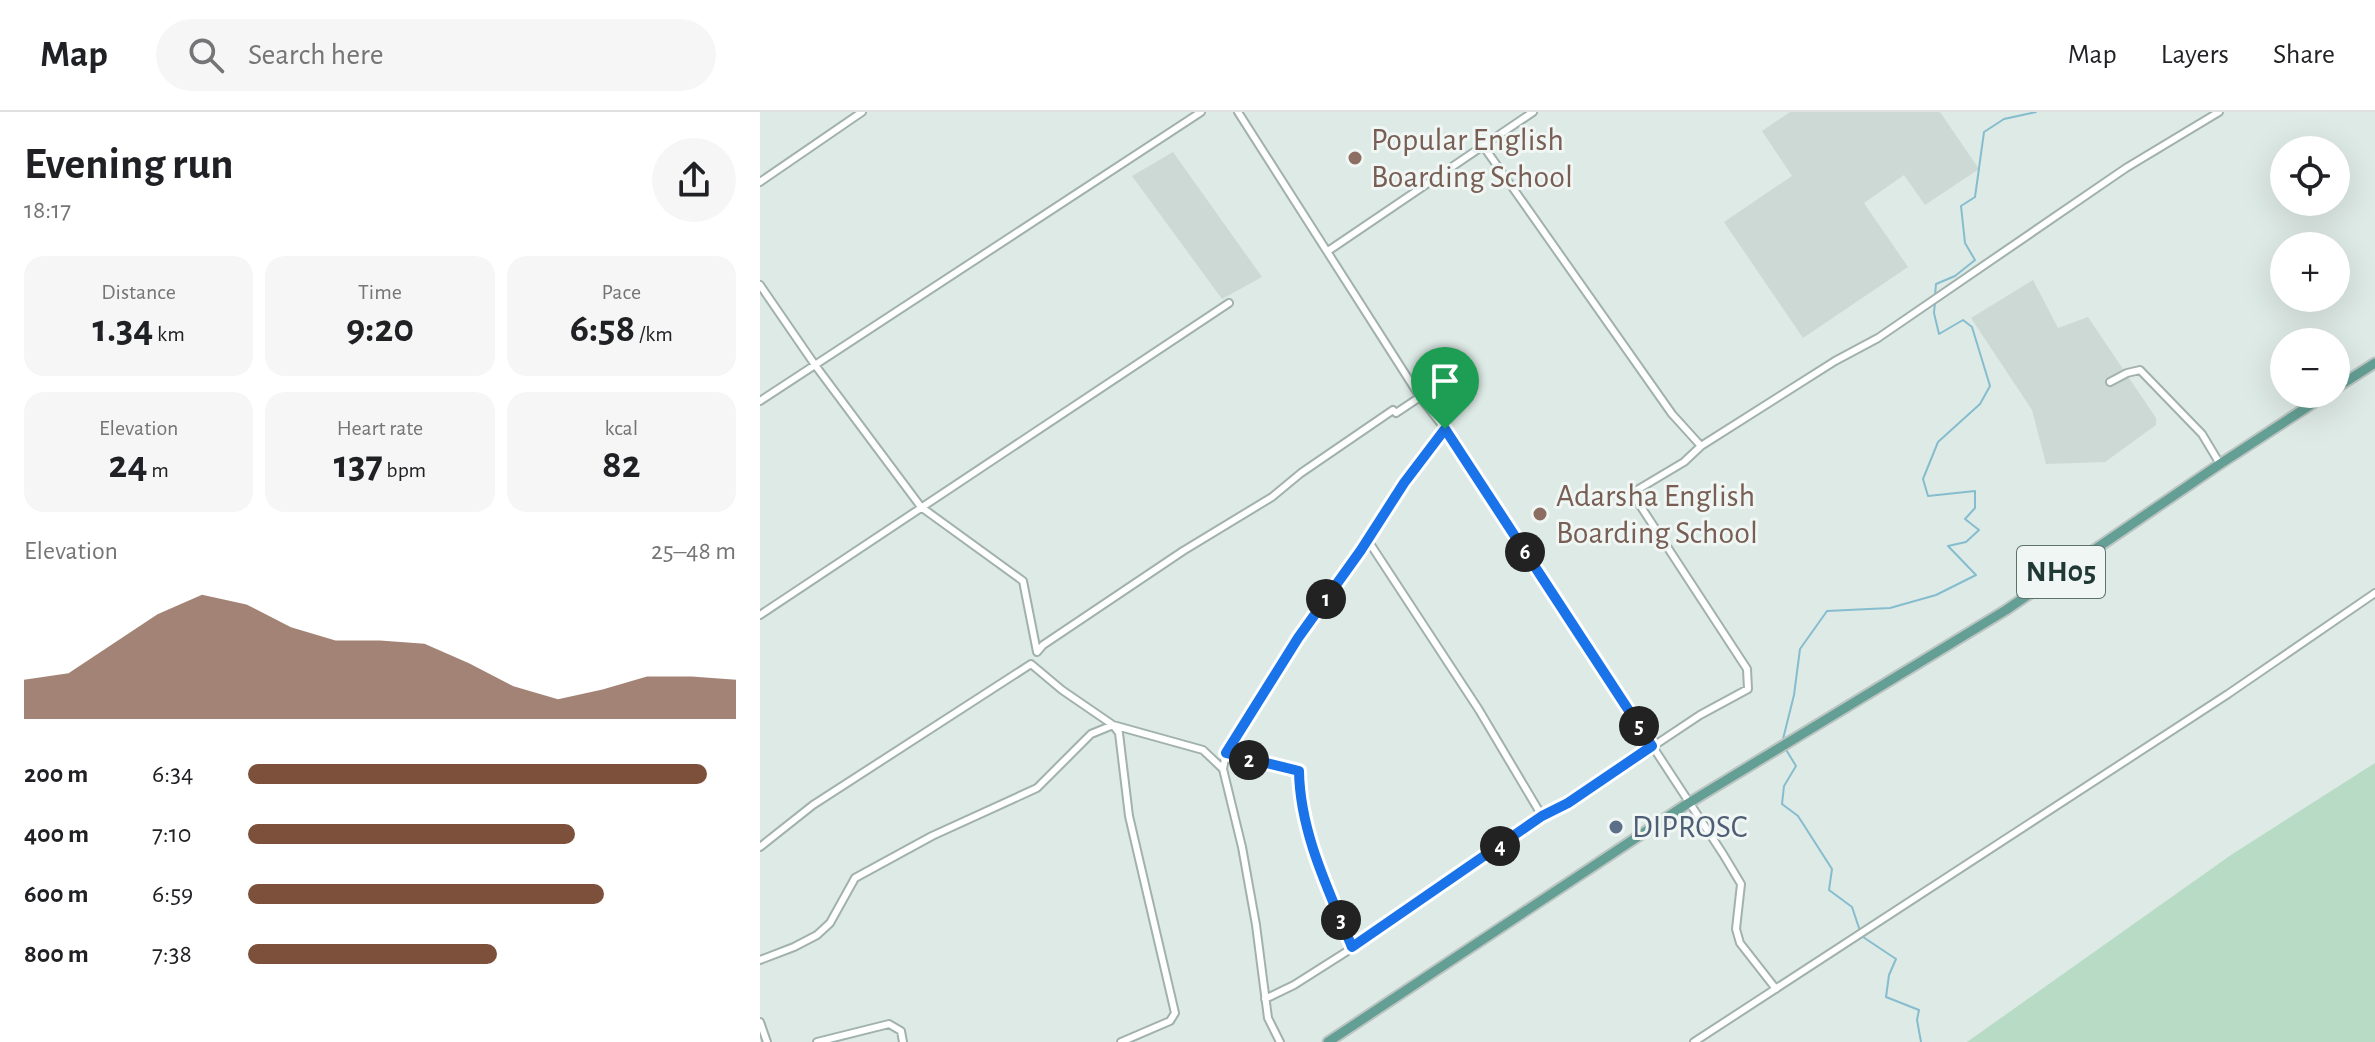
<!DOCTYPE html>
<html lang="en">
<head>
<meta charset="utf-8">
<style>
	:root { --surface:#fff; --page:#f6f6f6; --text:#202124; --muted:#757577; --line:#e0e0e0; --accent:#7d503b }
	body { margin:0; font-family:"Alegreya Sans",sans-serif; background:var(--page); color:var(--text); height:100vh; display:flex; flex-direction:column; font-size:30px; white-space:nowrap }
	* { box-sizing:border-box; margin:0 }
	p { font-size:26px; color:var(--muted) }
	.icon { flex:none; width:44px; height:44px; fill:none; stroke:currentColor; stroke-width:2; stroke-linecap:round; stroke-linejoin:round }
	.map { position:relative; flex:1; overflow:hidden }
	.side { display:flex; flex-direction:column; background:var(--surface); width:760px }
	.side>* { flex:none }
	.fabs { position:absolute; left:1510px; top:24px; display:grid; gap:16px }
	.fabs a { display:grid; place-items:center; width:80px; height:80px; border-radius:50%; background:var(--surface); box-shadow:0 8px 32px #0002; font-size:40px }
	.pin { position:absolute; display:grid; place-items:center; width:68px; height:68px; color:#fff; margin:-82px -34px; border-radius:50% 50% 50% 0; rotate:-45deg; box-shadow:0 0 8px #0007 }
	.pin .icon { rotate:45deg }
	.km { position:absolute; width:40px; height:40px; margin:-20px; border-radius:50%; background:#222; color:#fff; font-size:22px; line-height:40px; text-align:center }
	.round { display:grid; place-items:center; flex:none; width:84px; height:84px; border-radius:42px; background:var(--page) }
	.head { display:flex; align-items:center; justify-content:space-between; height:136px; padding:0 24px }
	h1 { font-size:44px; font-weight:700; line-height:60px }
	.figures { display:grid; grid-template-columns:repeat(3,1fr); gap:12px; height:136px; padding:8px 24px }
	.figures div { display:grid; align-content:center; border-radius:20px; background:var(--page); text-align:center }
	.figures b { font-size:40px; font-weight:700 }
	.figures small { font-size:22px; font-weight:400 }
	.figures p { font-size:22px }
	.chart { height:224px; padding:16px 24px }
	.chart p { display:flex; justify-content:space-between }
	.chart svg { width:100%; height:144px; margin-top:8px; fill:var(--accent); opacity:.7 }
	ul { padding:0 24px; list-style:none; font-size:26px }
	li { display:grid; grid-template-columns:128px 96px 1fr; align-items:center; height:60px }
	li i { height:20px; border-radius:10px; background:var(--accent) }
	header { display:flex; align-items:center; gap:48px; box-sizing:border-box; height:112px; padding:0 40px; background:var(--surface); border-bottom:2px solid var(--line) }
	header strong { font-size:38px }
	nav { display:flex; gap:44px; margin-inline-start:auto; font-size:28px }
	.search { width:560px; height:72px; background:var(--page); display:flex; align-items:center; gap:20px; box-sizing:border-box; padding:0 28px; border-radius:44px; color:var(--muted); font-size:30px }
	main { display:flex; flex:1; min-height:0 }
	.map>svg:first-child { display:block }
	.built { fill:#cdd9d5 }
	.green { fill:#b7dbc4 }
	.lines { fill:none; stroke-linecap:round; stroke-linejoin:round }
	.stream { stroke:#86bdce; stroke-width:2 }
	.minor-casing { stroke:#a1b1ad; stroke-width:10 }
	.primary-casing { stroke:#bcc4c2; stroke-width:13 }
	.minor { stroke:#fff; stroke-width:6 }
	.primary { stroke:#639f94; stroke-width:9 }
	.route-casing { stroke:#fff; stroke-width:16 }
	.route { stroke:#1a73e8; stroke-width:10 }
	.education-dot { fill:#8d6e63; stroke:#eff6f3; stroke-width:3 }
	.service-dot { fill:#5c6f8a; stroke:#eff6f3; stroke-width:3 }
	.labels { text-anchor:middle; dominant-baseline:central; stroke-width:6; stroke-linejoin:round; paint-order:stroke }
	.shield { fill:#eff6f3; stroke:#5e726d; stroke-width:2 }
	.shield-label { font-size:30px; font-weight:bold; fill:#203934 }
	.education-label { font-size:32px; fill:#785e54; stroke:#eff6f3; text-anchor:start }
	.service-label { font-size:32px; fill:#4e5e75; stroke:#eff6f3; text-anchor:start }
</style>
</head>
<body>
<header>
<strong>Map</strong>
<div class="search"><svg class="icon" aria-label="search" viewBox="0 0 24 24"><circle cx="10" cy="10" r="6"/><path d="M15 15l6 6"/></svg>Search here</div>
<nav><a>Map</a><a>Layers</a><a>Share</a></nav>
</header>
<main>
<section class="side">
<div class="head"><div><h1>Evening run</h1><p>18:17</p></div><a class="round"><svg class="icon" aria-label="share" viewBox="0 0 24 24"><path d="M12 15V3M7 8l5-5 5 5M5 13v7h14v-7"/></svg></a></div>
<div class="figures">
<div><p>Distance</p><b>1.34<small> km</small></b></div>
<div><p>Time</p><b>9:20</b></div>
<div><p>Pace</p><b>6:58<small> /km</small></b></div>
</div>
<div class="figures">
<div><p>Elevation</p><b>24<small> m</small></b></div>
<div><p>Heart rate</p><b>137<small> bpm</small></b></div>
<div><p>kcal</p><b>82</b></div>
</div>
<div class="chart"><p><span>Elevation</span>25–48 m</p>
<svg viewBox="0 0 160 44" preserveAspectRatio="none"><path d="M0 44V32L10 30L20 21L30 12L40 6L50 9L60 16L70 20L80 20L90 21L100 27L110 34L120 38L130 35L140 31L150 31L160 32V44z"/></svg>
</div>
<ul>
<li><b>200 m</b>6:34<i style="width:94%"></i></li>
<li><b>400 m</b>7:10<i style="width:67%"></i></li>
<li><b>600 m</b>6:59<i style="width:73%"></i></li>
<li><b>800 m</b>7:38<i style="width:51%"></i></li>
</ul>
</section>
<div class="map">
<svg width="1615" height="930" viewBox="0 0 1615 930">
	<rect width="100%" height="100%" fill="#deeae6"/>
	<path class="built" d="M1030,0H1180L1219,57L1165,93L1144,63L1104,91L1148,155L1043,226L964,110L1032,64L1002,19Z
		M413,40L502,165L462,187L372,64Z
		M1273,168L1298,216L1328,205L1396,306V313L1345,350L1286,352L1272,298L1211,206Z"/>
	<path class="green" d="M1615,651V930H1207L1471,743Z"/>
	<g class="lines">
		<path class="stream" d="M1175,183L1176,172L1195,164L1215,148L1205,131L1201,94L1215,85L1224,20L1244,7L1276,0
			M1022,631L1034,583L1040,537L1067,499L1130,496L1176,483L1216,463L1188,434L1206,430L1219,418L1205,407L1215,396V379L1168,384L1163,367L1178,330L1220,292L1230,274L1212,215L1203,208L1179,222L1174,201L1175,190
			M1025,636L1036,654L1024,674L1022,692L1038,704L1072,757L1069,778L1092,795L1100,819
			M1103,825L1136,847L1129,863L1126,885L1159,898L1157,908L1161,930"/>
		<g class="minor-casing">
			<path id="minor" d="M478,0L660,285L685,317L963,742L981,772L976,817L980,831L1016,877
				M0,70L102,0
				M568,139L773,0
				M0,173L55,253L161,395L263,469L277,540L283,533L423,439L512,385L541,361L633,298L636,301L660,285
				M1350,270L1367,261L1380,258L1442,322L1460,352
				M0,289L441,0
				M941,334L1075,249L1118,226L1366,56L1459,0
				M607,427L719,598L782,704
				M0,503L469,191
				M466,641L539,659C540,721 569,779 592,835
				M0,735L53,693L271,552L302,578L353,613L443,638L463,657
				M0,848L34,835L57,823L70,811L95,766L172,724L277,676L331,622L353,613L359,621L369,704L415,901L410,909L361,930
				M505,887L534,873L586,840L782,704L808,691L940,603L988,577L987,557L872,381L924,350L941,334L912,302L724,35
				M0,910L7,930
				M57,930L129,912L141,919L143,930
				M520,930L508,906L496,813L482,735L463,657L466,641L538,526L601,438L644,371L685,317
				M934,930L1468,582L1615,481"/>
		</g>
		<g class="primary-casing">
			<path id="primary" d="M1576,276L1615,251
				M568,930L927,692L1246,498L1460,352L1567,282"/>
		</g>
		<use href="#minor" class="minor"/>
		<use href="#primary" class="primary"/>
	</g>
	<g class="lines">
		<g class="route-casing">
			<path id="route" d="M685,317L892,634L808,691L782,704L592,835C569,779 540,721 539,659L466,641L538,526L601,438L644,371Z"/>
		</g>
		<use href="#route" class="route"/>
	</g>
	<g class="education-dot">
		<circle cx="595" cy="46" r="8"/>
		<circle cx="780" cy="402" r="8"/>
	</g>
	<circle class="service-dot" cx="856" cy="715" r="8"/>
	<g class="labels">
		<rect class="shield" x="1257" y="434" width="88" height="52" rx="6"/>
		<g class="shield-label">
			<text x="1301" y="460">NH05</text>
		</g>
		<g class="education-label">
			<text x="611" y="28">Popular English<tspan x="611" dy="37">Boarding School</tspan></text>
			<text x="796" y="384">Adarsha English<tspan x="796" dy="37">Boarding School</tspan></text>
		</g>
		<g class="service-label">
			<text x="872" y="715">DIPROSC</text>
		</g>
	</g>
</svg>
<div class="fabs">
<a><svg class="icon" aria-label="locate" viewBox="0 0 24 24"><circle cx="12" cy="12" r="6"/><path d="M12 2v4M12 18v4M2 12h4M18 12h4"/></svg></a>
<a>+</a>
<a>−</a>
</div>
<div class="pin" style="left:685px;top:317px;background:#1e9e55"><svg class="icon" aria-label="arrive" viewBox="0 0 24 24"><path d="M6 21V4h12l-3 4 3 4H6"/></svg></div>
<b class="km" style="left:566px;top:487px">1</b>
<b class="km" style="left:489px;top:648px">2</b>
<b class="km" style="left:581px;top:808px">3</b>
<b class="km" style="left:740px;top:734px">4</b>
<b class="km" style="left:879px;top:614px">5</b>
<b class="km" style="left:765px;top:440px">6</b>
</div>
</main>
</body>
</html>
